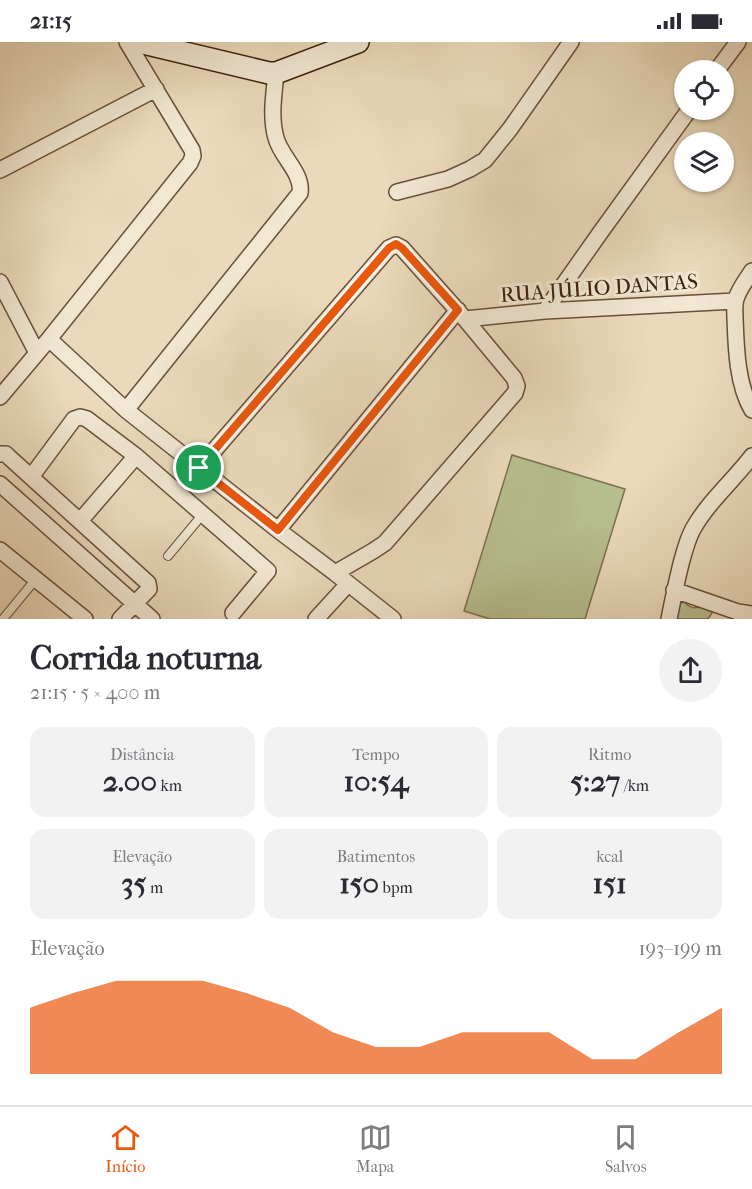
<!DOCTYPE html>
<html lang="pt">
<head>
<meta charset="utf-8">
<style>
	:root { --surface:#fff; --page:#f2f2f3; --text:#2b2b33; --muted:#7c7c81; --line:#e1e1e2; --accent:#ea580c }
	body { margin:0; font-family:"IM FELL French Canon",serif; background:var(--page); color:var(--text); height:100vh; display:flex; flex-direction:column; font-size:22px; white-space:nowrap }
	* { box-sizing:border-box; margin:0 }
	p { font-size:20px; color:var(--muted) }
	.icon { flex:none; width:33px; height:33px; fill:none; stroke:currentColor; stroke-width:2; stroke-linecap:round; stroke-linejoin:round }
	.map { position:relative; height:577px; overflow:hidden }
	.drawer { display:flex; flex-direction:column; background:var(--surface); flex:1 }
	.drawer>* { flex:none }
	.controls { position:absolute; left:674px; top:18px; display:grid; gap:12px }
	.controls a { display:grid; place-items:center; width:60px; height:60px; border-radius:50%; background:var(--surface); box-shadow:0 2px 4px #0004; font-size:30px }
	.pin { position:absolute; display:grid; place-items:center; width:51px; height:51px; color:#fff; margin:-26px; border:3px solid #fff; border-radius:50%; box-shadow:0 2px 6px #0007 }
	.round { display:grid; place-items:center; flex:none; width:63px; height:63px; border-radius:32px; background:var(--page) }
	.summary { display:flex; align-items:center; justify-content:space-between; height:102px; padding:0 30px }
	h1 { font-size:33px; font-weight:700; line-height:45px }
	.stats { display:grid; grid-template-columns:repeat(3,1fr); gap:9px; height:102px; padding:6px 30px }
	.stats div { display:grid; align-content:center; border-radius:15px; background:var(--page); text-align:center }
	.stats b { font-size:30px; font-weight:700 }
	.stats small { font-size:16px; font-weight:400 }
	.stats p { font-size:16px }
	.chart { height:168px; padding:12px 30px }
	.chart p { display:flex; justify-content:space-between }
	.chart svg { width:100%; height:108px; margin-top:6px; fill:var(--accent); opacity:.7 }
	.status { display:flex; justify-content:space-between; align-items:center; height:42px; padding:0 30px; background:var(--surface); direction:ltr }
	.status svg { height:16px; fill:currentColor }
	.tab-bar { display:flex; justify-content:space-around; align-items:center; height:84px; border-top:2px solid var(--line); background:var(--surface); font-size:16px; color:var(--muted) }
	.tab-bar a { display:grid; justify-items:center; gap:3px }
	.tab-bar .current { color:var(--accent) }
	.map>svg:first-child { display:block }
	.green { fill:#b7bf90; stroke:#7b7050; stroke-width:1.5 }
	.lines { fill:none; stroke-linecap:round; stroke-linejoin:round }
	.lane-casing { stroke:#6a4f3a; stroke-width:10 }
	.street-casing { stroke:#6a4f3a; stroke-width:18 }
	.secondary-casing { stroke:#3f210f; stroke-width:24 }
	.lane { stroke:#f1e7d3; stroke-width:8 }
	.street { stroke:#f1e7d3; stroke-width:15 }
	.secondary { stroke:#f1e7d3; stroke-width:21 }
	.route-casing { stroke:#fff; stroke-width:12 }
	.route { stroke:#ea580c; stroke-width:8 }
	.labels { text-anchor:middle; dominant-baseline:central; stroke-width:6; stroke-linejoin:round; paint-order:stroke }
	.street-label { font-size:21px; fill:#3f210f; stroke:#f1e7d3 }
</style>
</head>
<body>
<div class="status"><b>21:15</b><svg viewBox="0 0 49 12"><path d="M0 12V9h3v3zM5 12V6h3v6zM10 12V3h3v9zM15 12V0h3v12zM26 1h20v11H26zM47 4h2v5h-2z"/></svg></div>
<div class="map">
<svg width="752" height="577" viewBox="0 0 752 577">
	<rect width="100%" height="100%" fill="#eadabb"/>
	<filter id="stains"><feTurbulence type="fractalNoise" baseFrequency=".00333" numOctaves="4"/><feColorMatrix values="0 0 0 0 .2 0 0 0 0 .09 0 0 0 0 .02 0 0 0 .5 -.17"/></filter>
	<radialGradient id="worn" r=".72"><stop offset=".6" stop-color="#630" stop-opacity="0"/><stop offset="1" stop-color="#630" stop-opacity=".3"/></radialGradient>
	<path class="green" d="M512,413L625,447L585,577H490L464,569Z
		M684,560C694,571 699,562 710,566L712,571L708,577H677L680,561Z"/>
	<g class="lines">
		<g class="lane-casing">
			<path id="lane" d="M168,514L203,472
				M3,577L36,537"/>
		</g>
		<g class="street-casing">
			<path id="street" d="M717,28L738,0
				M0,128L156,47
				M397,150L448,137L470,127L485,118L510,87L571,0
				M752,229C746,238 739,247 736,257C734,263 735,270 735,276C736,305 737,343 752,368
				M0,240L37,311
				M545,269L600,191L689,68
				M465,277L545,269L735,259
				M49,297L126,368L278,488L335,531L393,577
				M0,355L49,297L190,121L193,114L192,108L127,0
				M126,368L300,151C303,131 281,115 276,96C270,75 274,52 276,31
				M0,412H6L10,416L148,541L149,547L120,577
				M199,426L389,206L396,203L402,206L465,277L514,336L517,344L515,351L385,501L373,509L335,531
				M31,435L74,377L80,375L87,377L136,414L268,529L233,571
				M0,442L152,577
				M80,479L136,414
				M278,488L458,268
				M0,508L85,577
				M674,548L738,570L752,572
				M316,577L348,542
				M669,577C673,557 677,537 682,518C685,507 688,496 693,487C708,460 733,439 752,414"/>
		</g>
		<g class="secondary-casing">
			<path id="secondary" d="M139,0L269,31H276L358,0"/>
		</g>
		<use href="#lane" class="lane"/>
		<use href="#street" class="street"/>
		<use href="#secondary" class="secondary"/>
	</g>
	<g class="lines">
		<g class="route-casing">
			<path id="route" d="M396,202L402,206L458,268L278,488L199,426L389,206Z"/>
		</g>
		<use href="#route" class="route"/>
	</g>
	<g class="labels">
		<g class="street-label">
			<text transform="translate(599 246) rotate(-4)">RUA JÚLIO DANTAS</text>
		</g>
	</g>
	<rect width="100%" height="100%" filter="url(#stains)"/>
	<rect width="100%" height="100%" fill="url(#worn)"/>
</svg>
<div class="controls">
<a><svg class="icon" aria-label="locate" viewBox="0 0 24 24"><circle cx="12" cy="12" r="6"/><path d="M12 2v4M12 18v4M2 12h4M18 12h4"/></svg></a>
<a><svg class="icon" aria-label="layers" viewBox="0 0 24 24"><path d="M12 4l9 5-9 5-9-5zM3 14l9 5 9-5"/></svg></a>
</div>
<div class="pin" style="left:199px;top:426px;background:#1e9e55"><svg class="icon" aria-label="arrive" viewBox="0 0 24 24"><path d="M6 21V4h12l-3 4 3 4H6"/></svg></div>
</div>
<section class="drawer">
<div class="summary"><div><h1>Corrida noturna</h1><p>21:15 · 5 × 400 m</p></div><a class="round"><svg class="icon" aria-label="share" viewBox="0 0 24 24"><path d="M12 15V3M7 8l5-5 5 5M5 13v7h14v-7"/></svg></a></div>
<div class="stats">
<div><p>Distância</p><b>2.00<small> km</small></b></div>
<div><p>Tempo</p><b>10:54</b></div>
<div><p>Ritmo</p><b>5:27<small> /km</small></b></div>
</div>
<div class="stats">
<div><p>Elevação</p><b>35<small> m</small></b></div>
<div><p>Batimentos</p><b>150<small> bpm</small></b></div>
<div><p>kcal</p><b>151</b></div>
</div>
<div class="chart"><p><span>Elevação</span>193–199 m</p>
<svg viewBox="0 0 160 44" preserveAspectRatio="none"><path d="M0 44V17L10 11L20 6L30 6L40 6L50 11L60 17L70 27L80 33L90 33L100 27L110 27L120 27L130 38L140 38L150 27L160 17V44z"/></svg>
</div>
</section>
<nav class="tab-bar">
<a class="current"><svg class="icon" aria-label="home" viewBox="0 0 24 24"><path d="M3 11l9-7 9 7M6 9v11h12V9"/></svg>Início</a>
<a><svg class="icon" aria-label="map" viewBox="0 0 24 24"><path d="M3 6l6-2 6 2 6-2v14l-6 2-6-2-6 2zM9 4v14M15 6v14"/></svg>Mapa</a>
<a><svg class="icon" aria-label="saved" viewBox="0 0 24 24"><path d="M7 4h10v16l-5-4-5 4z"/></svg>Salvos</a>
</nav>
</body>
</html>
